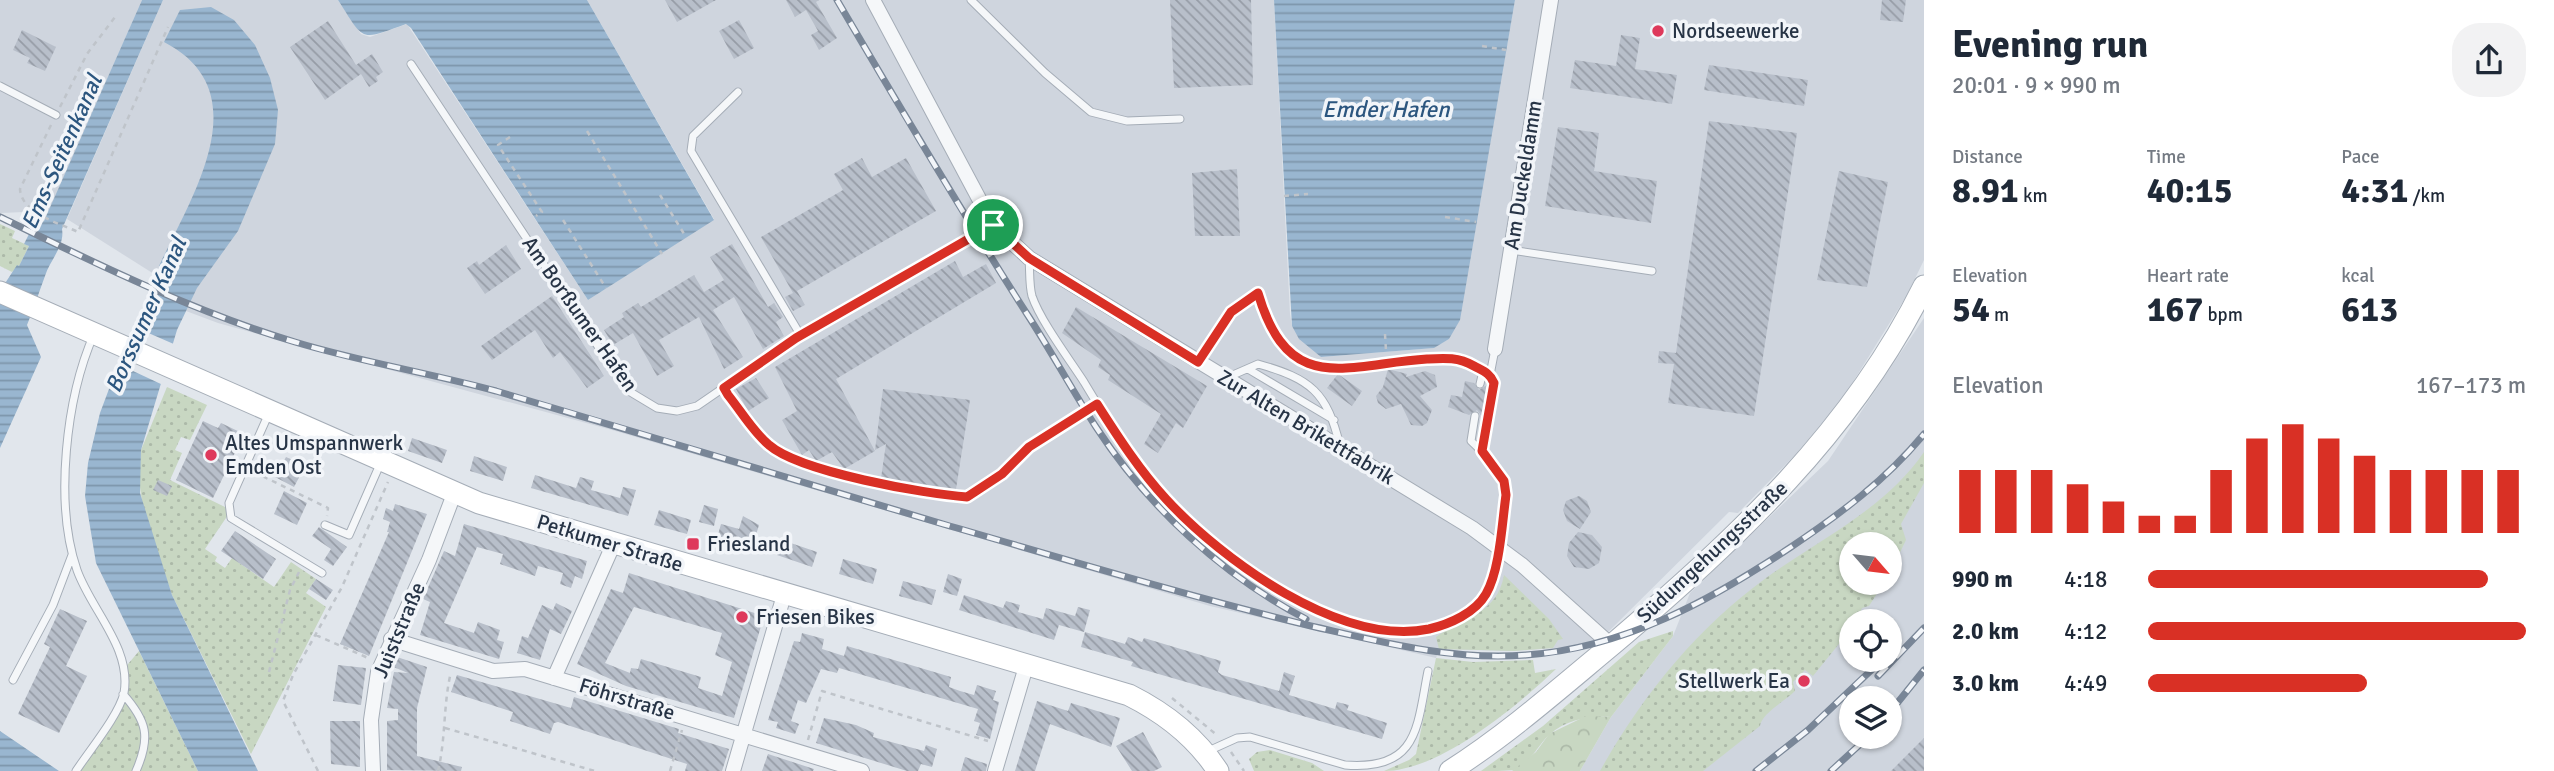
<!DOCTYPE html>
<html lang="en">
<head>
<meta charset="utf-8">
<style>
	:root { --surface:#fff; --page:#f2f2f3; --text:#1f2937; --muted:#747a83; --accent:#d93025 }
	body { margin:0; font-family:Signika,sans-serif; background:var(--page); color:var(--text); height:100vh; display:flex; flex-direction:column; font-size:26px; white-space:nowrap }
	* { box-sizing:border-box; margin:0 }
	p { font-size:23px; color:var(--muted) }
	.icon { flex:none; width:38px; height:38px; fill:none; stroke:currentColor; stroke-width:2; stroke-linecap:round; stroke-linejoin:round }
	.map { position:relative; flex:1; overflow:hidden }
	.panel { display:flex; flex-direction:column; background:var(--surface); width:630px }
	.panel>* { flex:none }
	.needle { width:46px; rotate:118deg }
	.controls { position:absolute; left:1839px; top:532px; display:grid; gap:14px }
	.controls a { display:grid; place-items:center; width:63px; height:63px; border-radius:50%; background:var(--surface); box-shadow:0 2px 5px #0004; font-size:35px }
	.pin { position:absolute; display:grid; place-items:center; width:60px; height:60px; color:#fff; margin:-30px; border:4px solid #fff; border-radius:50%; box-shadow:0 2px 7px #0007 }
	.round { display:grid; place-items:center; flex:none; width:74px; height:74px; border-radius:28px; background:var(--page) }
	.head { display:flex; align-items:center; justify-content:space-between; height:119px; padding:0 28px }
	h1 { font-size:38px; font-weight:800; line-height:52px }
	.figures { display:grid; grid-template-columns:repeat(3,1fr); gap:10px; height:119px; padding:7px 28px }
	.figures div { display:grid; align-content:center }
	.figures b { font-size:35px; font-weight:800 }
	.figures small { font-size:19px; font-weight:400 }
	.figures p { font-size:19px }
	.chart { height:196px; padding:14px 28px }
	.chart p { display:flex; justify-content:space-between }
	.chart svg { width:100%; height:126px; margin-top:7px; stroke:var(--accent); stroke-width:6 }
	ul { padding:0 28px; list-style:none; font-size:23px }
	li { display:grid; grid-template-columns:112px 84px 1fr; align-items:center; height:52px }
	li i { height:18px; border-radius:9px; background:var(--accent) }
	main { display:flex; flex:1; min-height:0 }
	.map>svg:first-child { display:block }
	.built { fill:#cfd5de; fill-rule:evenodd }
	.grass { fill:url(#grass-dots) }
	.forest { fill:url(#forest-crowns) }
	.water { fill:url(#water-rules) }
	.pier { fill:#e1e6ec }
	.building { fill:url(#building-back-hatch); fill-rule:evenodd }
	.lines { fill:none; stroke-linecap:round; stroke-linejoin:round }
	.lane-casing { stroke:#a5adb7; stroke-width:9 }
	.street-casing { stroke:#a5adb7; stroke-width:16 }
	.secondary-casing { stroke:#a5adb7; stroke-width:23 }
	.path { stroke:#bfc4ca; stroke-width:2.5; stroke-dasharray:5 5; stroke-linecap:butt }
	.lane { stroke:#f5f7f9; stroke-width:7 }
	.street { stroke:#f5f7f9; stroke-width:14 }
	.secondary { stroke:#fff; stroke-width:21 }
	.rail-casing { stroke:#798697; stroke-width:7 }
	.rail { stroke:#f2f5f9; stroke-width:4.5; stroke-dasharray:13; stroke-linecap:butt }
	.lane-bridge-casing { stroke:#a5adb7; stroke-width:9; stroke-linecap:butt }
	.lane-bridge { stroke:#f5f7f9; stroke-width:7 }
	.route-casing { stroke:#fff; stroke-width:14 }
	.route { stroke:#d93025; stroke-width:9 }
	.poi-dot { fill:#de395b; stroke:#f2f5f9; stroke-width:2.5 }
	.labels { text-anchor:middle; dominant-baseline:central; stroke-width:7; stroke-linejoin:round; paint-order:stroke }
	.poi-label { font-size:21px; fill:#273446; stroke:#f2f5f9; text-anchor:start }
	.street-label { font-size:21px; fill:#273446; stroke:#f2f5f9 }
	.water-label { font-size:23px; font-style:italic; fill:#2c567f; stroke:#f2f5f9 }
</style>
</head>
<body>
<main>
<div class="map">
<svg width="1924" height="771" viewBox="0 0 1924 771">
	<defs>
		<pattern id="grass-dots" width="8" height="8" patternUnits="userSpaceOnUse" patternTransform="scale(1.75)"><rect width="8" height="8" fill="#c8d7c2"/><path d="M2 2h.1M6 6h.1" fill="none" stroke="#acb9a8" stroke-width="1.8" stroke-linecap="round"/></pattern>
		<pattern id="forest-crowns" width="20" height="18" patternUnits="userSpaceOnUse" patternTransform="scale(1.75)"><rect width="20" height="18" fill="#c8d7c2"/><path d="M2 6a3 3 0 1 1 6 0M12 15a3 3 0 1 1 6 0" fill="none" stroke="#acb9a8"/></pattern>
		<pattern id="water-rules" width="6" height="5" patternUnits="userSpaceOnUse" patternTransform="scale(1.75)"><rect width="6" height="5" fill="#99b6d0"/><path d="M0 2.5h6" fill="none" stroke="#7d95ab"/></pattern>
		<pattern id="building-back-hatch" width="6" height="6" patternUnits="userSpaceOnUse" patternTransform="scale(1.75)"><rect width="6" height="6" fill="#b8bfca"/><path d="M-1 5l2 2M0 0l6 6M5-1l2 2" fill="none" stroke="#969ca6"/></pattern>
	</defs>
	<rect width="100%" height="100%" fill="#e1e6ec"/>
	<path class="built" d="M0,0H142L49,211L0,213Z
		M163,0H338L361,34L370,37L407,24L588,300L714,219L587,0H1274L1290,314L1292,326L1321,357L1433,348L1449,339L1477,214L1515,0H1924V260L1907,295L1843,398L1797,453L1738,513L1729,512L1595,645L1514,651L1439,649L1436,658L1210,606L612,430L294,344L218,323L186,311L192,298L67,219Z
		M1924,318V771H1580L1611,717L1673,636L1690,593L1828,461ZM1852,544H1890V583H1852ZM1852,621H1890V660H1852ZM1852,698H1890V737H1852Z"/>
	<path class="grass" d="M0,224L15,231L12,238L29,246L19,266L12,272L0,266Z
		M167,387L207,405L190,440L181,437L175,450L182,453L170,480L227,508L228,515L205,549L217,557L215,561L225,568L232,558L274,587L291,562L316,579L306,593L326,607L251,754L172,595L143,509L139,480L141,450Z
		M1924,452V483L1901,524L1906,540L1890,573V544H1852V583H1884L1869,606L1862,608L1856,621H1852L1851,629L1813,676L1805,670L1793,682L1795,691C1785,701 1761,714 1760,726L1703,771H1600C1642,696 1696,629 1766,578C1820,539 1885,509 1924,452Z
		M1504,575L1549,619L1563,639L1558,640L1553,648L1514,651L1439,649L1436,637C1465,616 1497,614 1504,575Z
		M1673,631V636L1611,717C1589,716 1567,719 1549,735C1537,746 1531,763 1514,770C1505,771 1490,771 1481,771L1543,726L1639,642Z
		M139,651L198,771H76L121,700L123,670Z
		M1436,658L1473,662L1533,660L1535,673L1556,669C1517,706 1440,771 1384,771L1409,760L1416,754Z
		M1270,750L1312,763L1324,771H1254L1249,759L1257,752Z"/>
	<path class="forest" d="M1586,716L1611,717L1580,771H1512L1536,752L1549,734Z"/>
	<path class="water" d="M142,0H163L62,229C65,246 50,260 45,276C39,292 34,308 27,325L41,357L0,448V291L17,265L19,266L29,246L24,244L34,224L37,226L44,221Z
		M338,0H587L714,220L588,300L411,28L406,24C359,41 365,42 338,0Z
		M1274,0H1515L1460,320L1449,339L1434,348L1321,357L1299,339L1292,326Z
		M211,7L234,20L255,45L270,78L278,110L275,144L238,231L197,288L177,330L141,450L140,493L172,595L258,771H198L96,563L85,496L88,463L100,413L112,381L171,271L159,266C191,197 261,92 164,42L180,10Z
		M0,731L59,771H0Z"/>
	<path class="pier" d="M137,328L176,345L163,385L118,364Z"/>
	<path class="building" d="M665,0H716L677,22Z
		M786,0H819L816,2L837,38L819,50L811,35L818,31L806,10L795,17Z
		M1170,0H1251L1253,85L1174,88Z
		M1882,0H1906L1903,22L1880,20Z
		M739,20L754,48L734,59L719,31Z
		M328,21L356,65L372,54L383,72L376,77L378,81L369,87L361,74L325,100L290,47Z
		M22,30L56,47L45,71L27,63L30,58L13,50Z
		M1621,35L1640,38L1635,69L1677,75L1672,104L1570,88L1575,60L1616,66Z
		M1709,65L1808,80L1804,106L1704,90Z
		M1709,121L1797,133L1754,416L1668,403L1674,364L1658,363L1659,351L1676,353Z
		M1558,127L1599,133L1594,171L1657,181L1651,223L1545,206Z
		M862,158L872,177L906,158L936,211L797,291L805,305L793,311L785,297L793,293L761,237L843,190L834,174Z
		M1237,169L1240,236H1195L1192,173Z
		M1839,171L1888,182L1867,287L1817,280Z
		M732,244L768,307L774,303L783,317L776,322L784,336L763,349L734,297L713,310L743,357L724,369L699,317L659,340L674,366L657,376L633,333L613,345L604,330L624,317L622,313L638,303L641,307L694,275L704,292L724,280L710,257Z
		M506,245L521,269L485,294L467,268L477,261L479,265Z
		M955,261L963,277L986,264L996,283L836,379L875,451L844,469L832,452L816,461L809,450L802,455L782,420L797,411L775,367Z
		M552,296L604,376L587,388L560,352L553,358L535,330L492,360L481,346Z
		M1076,307L1207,386L1183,428L1176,423L1158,453L1144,444L1161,414L1108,380L1110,375L1098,367L1101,360L1062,333Z
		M1388,369L1407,374L1406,377L1425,371L1435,375L1437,387L1420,396L1432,410L1427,423L1422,426L1411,425L1401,404L1386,409L1378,403L1376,396L1383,387Z
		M1338,374L1362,391L1352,406L1327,388Z
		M756,378L769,398L748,411L736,389Z
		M1465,381L1474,383L1479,390L1487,385L1482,417L1477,410L1469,415L1448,407L1451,395L1462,397Z
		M883,389L970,400L956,489L881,478L886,444L875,450Z
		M203,421L218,428L221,423L244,434L213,498L176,480Z
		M412,438L447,450L442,463L408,451Z
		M474,456L507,467L503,481L470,471Z
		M286,457L305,466L294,487L275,477Z
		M535,475L576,488L580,477L594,481L591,490L620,498L623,487L636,490L628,516L531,488Z
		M158,480L172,486L167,496L153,490Z
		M284,491L307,503L297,525L274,514Z
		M1579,496L1587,501L1591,512L1580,529L1567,521L1563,510L1566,501Z
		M395,504L427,514L369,656L340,644L389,532H387L390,522L383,519L386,508L393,511Z
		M704,505L718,509L714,526L699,522Z
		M659,510L691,520L687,534L654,525Z
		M743,516L759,525L752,548L717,538L721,524L739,529Z
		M464,524L587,561L582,579L575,576L571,588L560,584L563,573L538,566L535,576L500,564L503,554L477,547L444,623L474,633L478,622L500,630L497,640L504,642L499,659L420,635L430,602L423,599L444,551L455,556Z
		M319,527L347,547L333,566L324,560L331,549L312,536Z
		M235,531L276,559L263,579L221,551Z
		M1578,532L1592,535L1602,547L1599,563L1589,569L1574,567L1567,556L1569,543Z
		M782,540L817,552L812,567L777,555Z
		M843,559L877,569L873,584L839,574Z
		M629,573L764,616L734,718L626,686L577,664L611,589L623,593ZM634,607L722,633L715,655L732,662L722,696L698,688L701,677L641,659L638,669L631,668L630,673L605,663Z
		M948,574L962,579L957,596L943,592Z
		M316,579L333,590L326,600L309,589Z
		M903,581L936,590L932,605L899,596Z
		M964,595L1003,608L1006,601L1020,605L1018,612L1043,619L1046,608L1075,616L1078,607L1090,610L1084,632L1059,625L1054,640L959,610Z
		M556,603L572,611L561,634L550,629L540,660L517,653L522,636L528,638L542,605L553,610Z
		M60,609L87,621L66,666L87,676L59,733L18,714L50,647L44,644Z
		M1085,632L1125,644L1128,637L1142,642L1144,638L1221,661L1218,672L1222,675L1279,691L1284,672L1295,676L1289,695L1335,709L1337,702L1349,705L1347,710L1387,723L1382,739L1131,666L1133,662L1081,647Z
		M802,633L824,639L822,649L844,656L847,646L951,677L949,687L960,691L974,695L977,685L996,691L993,700L999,702L990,739L976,735L980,723L974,721L978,709L839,668L837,673L821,669L806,703L798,700L791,721L799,724L795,734L776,728L778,722L768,720L794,641L800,642Z
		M397,657L427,667L417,708V756L462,767L461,771L387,770V721L398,720V709L387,708L394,672L408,673L391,666Z
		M338,665L366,668L361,705L333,701Z
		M457,675L571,708L574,697L679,729L678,733L729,749L722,771H685L687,764L558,722L554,723L550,734L510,721L513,712L451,692Z
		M1037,701L1068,711L1071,703L1120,718L1111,747L1050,724L1035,771H1015Z
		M824,718L856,725L874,733L873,737L924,751L926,745L937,749L932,767L921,764L918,771H907L816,743Z
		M330,721H360V767L331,764Z
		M1143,732L1162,767L1154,771H1132L1116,746Z
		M1924,738V771H1891Z
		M768,754L814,769L813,771H762Z
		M965,757L987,764L986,771H961Z"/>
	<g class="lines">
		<g class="lane-casing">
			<path id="lane" d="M971,0L1045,73L1091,112L1127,121L1180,119
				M411,64L627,390L657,408L677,411L697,406L796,338L993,225
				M0,86L56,115
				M738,92L693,136L691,151L801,336
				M1511,250L1652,271
				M1029,259C1030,270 1029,285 1032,296C1040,320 1069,359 1084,382C1108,422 1134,465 1166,500C1223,561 1350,654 1438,626C1463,619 1484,605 1492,580
				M1198,361L1231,312L1258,293C1293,413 1365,353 1451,357C1465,358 1478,368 1490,375
				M1248,369L1334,420
				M1226,378L1258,364C1311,379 1327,392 1340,446
				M1480,384L1483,371
				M724,388C735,407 753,434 771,447C807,473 921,494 967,497L1002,474L1029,447L1097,405
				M269,413L229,503L231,518L322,573
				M1475,416L1471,441C1499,467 1508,481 1502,519
				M1482,451L1494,383L1490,375L1495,349
				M325,525L349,535L381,462
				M13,680L53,605L72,555
				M123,694C147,721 151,737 136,771
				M1206,752L1237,738L1250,737L1345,765C1419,771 1417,726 1428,671
				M76,771C89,751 119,715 124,693C132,648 91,610 77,570C54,503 66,398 94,334"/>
		</g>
		<g class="street-casing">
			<path id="street" d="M873,0L993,225L1029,258L1472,528L1522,565L1611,645
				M1495,349L1551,0
				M391,639L493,671L525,669L862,771
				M554,678L614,543
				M373,771L371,720L378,672L429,560L454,494
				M733,771L784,595
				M995,771L1027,663"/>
		</g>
		<g class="secondary-casing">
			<path id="secondary" d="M0,292L479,503L1129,695C1165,713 1196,737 1218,771
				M1450,771C1508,734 1560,688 1613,644C1735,540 1852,432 1924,286"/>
		</g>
		<path class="path" d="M1482,46L1506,50
			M60,107L87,54L115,17
			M51,125L20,189C21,213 59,223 78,232L168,27
			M587,131L662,254
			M510,137L498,145L542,212L536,216
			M660,195L686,237
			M1284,196L1308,194
			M1445,217L1476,222
			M563,220L606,288
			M1385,334L1386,351
			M254,472L328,508L327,516
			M316,635L368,658
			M269,672L290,590L299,572
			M1172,698L1218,736
			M445,728L595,771
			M808,740L822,691L988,741
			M1231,752L1244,771
			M318,771L283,701L293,675L342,587L388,482
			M438,771C446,738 443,705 451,672
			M670,771L682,730"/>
		<use href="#lane" class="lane"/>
		<use href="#street" class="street"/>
		<use href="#secondary" class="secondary"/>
		<g class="rail-casing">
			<path id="rail" d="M837,0C899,106 961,211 1027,314C1051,351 1072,390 1096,427C1148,507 1222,575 1306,619
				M0,217C95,263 194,312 295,342C361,362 430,373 496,391C645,434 794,480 943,524C1065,559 1187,596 1311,626C1382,642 1453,661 1526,655C1624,648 1710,601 1791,547C1840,514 1886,480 1924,434
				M1878,676L1924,628
				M1890,712L1924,670
				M1756,771L1808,730L1882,660
				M1831,771L1868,737"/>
		</g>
		<use href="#rail" class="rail"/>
		<g class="lane-bridge-casing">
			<path id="lane-bridge" d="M1492,580L1502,519"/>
		</g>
		<use href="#lane-bridge" class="lane-bridge"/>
	</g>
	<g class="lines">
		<g class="route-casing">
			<path id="route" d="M993,225L1029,258L1198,362L1231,312L1258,293C1289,398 1346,364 1427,359C1445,358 1458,357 1474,366C1483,371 1490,373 1494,383L1482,451L1504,481L1506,495C1502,523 1500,570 1486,594C1475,613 1450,624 1429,629C1341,647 1222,560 1166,499C1140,471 1118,437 1097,404L1029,447L1002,474L967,497C925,494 800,472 769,445C753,432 741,411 728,395L724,388L796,338Z"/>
		</g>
		<use href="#route" class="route"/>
	</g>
	<g class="poi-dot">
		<circle cx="1658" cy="31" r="7"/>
		<circle cx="211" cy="455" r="7"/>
		<rect x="686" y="537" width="14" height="14" rx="3.5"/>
		<circle cx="742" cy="617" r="7"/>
		<circle cx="1804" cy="681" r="7"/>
	</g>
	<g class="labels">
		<g class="poi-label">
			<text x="1672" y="31">Nordseewerke</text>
			<text x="225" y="443">Altes Umspannwerk<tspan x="225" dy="24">Emden Ost</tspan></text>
			<text x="707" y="544">Friesland</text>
			<text x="756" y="617">Friesen Bikes</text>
			<text x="1790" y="681" text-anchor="end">Stellwerk Ea</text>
		</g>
		<g class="street-label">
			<text transform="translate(1523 175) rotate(-81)">Am Duckeldamm</text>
			<text transform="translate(580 314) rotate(55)">Am Borßumer Hafen</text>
			<text transform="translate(1306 427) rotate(31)">Zur Alten Brikettfabrik</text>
			<text transform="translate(610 543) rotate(17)">Petkumer Straße</text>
			<text transform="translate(1712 552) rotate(-43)">Südumgehungsstraße</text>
			<text transform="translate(399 630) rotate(-67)">Juiststraße</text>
			<text transform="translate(627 699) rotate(17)">Föhrstraße</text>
		</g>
		<g class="water-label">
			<text x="1386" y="109">Emder Hafen</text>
			<text transform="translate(62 152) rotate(-66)">Ems-Seitenkanal</text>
			<text transform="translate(146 315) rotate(-66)">Borssumer Kanal</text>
		</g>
	</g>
</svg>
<div class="controls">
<a><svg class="needle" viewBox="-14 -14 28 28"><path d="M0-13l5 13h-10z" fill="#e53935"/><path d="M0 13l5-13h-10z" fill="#747a83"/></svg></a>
<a><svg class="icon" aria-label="locate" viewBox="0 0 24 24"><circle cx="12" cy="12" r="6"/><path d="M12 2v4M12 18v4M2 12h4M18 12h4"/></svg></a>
<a><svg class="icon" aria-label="layers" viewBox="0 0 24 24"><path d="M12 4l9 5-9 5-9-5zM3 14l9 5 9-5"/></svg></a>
</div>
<div class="pin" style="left:993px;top:225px;background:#1e9e55"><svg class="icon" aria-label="arrive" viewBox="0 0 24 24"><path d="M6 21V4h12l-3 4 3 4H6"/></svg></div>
</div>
<section class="panel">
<div class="head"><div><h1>Evening run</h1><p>20:01 · 9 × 990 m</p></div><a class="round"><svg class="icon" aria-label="share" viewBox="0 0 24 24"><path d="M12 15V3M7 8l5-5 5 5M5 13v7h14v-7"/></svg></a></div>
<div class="figures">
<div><p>Distance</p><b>8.91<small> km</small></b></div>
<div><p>Time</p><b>40:15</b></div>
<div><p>Pace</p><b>4:31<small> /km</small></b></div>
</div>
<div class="figures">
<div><p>Elevation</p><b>54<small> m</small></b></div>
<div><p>Heart rate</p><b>167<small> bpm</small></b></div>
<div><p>kcal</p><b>613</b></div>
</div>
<div class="chart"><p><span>Elevation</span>167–173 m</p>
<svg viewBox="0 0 160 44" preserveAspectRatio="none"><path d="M5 44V22M15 44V22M25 44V22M35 44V27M45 44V33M55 44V38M65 44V38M75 44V22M85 44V11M95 44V6M105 44V11M115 44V17M125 44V22M135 44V22M145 44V22M155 44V22"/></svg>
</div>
<ul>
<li><b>990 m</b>4:18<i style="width:90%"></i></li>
<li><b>2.0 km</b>4:12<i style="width:100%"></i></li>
<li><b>3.0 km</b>4:49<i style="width:58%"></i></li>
</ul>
</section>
</main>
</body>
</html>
